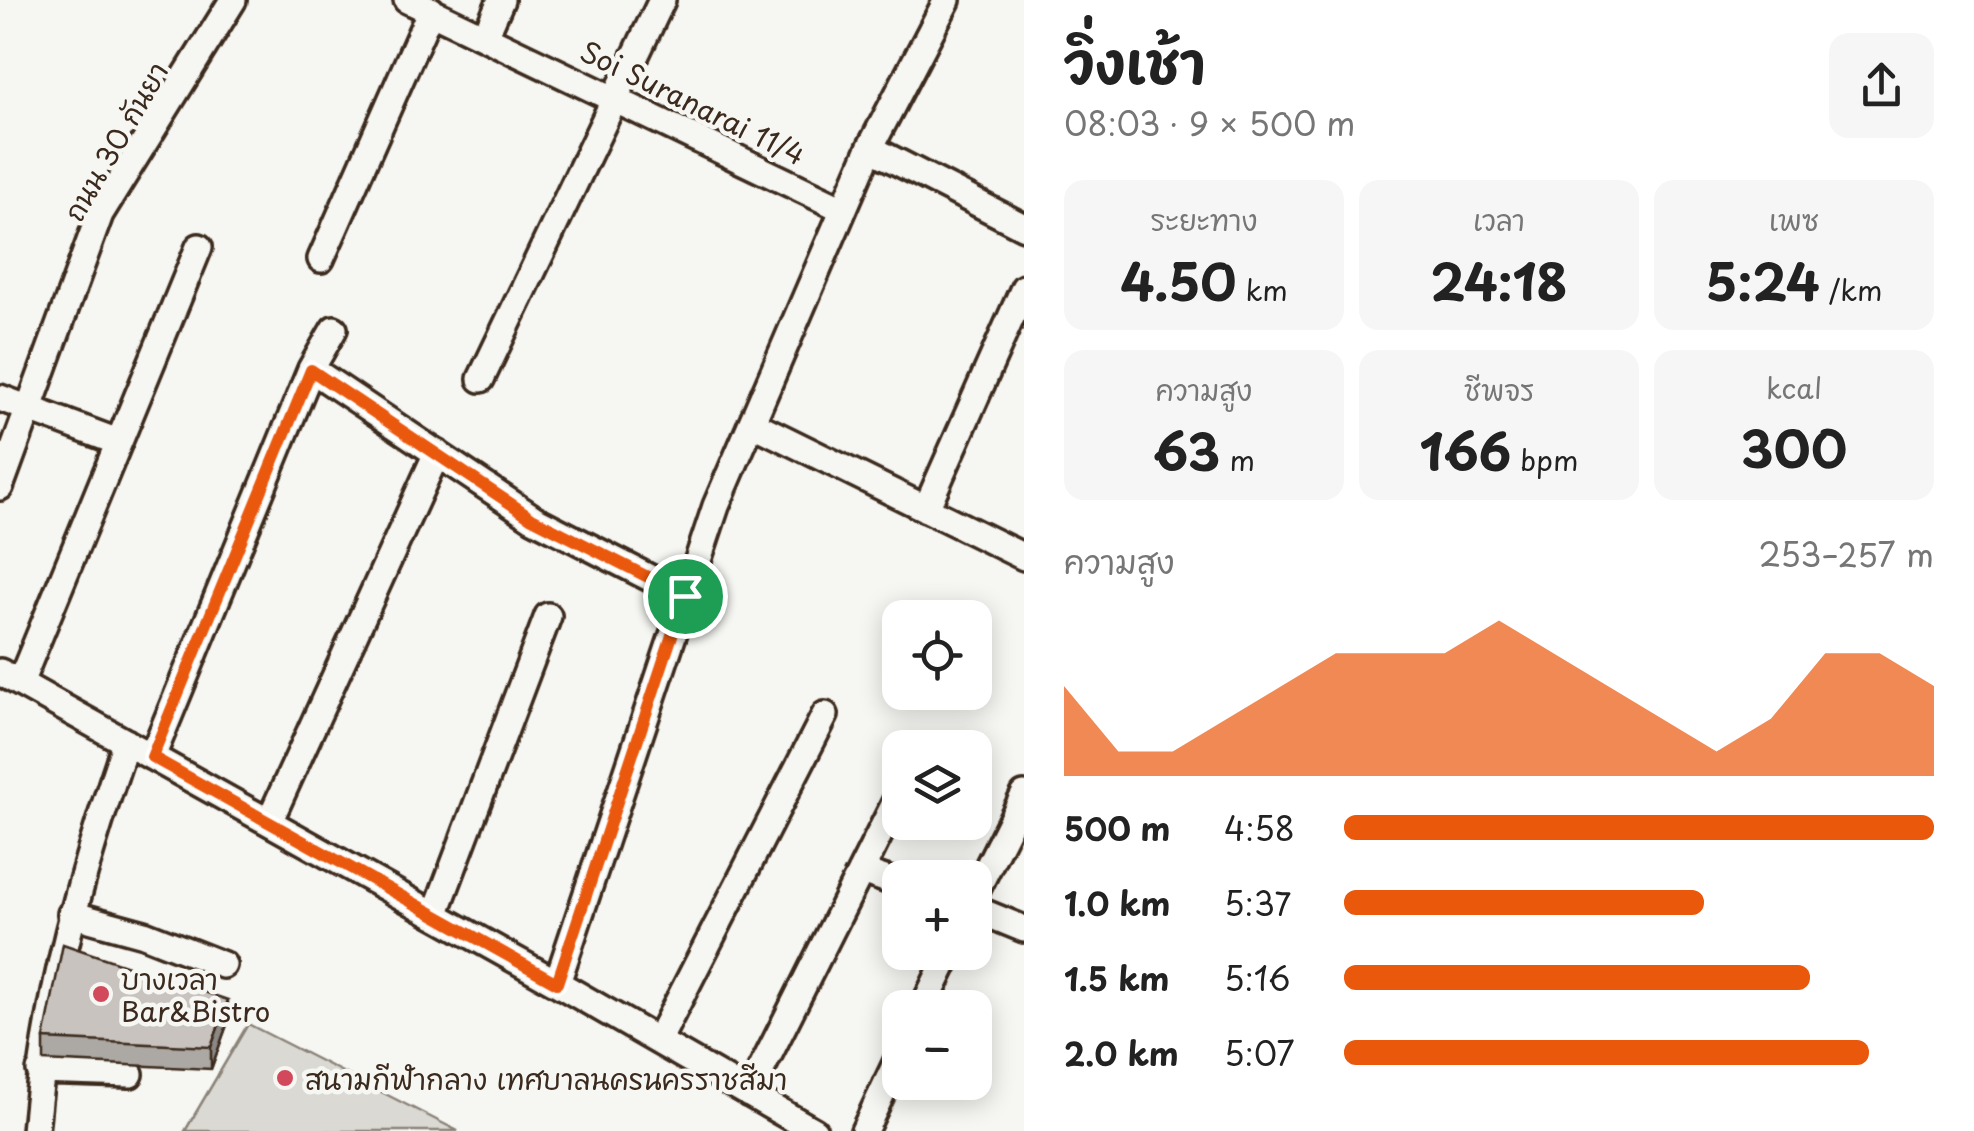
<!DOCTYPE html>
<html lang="th">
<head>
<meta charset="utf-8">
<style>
	:root { --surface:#fff; --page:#f6f6f6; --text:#222; --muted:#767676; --accent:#ea580c }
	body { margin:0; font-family:"Playpen Sans","Playpen Sans Thai",sans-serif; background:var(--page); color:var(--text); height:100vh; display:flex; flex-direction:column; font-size:38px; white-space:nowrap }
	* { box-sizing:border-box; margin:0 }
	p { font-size:32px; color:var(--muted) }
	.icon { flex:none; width:55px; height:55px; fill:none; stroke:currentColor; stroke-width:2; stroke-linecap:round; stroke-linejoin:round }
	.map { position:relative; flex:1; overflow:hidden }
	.sheet { display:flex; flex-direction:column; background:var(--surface); width:950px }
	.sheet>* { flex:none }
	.fabs { position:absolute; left:882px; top:600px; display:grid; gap:20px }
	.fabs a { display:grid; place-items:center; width:110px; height:110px; border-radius:20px; background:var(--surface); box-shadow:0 5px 25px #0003; font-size:50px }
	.pin { position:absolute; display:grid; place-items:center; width:85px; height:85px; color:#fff; margin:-42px; border:5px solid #fff; border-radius:50%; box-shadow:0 2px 10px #0007 }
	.round { display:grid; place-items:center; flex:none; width:105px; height:105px; border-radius:20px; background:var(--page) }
	.summary { display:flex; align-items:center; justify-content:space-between; height:170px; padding:0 40px }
	h1 { font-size:55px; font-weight:700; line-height:75px }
	.stats { display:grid; grid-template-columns:repeat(3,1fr); gap:15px; height:170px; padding:10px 40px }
	.stats div { display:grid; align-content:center; border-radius:20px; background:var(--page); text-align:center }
	.stats b { font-size:50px; font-weight:700 }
	.stats small { font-size:28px; font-weight:400 }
	.stats p { font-size:28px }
	.chart { height:280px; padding:20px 40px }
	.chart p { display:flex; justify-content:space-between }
	.chart svg { width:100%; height:180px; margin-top:10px; fill:var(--accent); opacity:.7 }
	ul { padding:0 40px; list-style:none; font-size:32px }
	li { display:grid; grid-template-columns:160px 120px 1fr; align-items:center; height:75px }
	li i { height:25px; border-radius:12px; background:var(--accent) }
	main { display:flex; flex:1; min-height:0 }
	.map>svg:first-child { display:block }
	.green { fill:#dad9d3; stroke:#8a8278; stroke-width:2.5 }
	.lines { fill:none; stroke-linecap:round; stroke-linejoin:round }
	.minor-casing { stroke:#3b2a1e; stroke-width:32 }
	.minor { stroke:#f6f6f2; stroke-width:25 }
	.wall { fill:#aca8a3; stroke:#3b2a1e; stroke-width:2.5 }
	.shaded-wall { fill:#8c8885; stroke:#3b2a1e; stroke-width:2.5 }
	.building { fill:#c8c3be; stroke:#3b2a1e; stroke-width:2.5 }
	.route-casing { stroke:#fff; stroke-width:20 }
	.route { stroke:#ea580c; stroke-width:12 }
	.poi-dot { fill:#d1495b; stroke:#f6f6f2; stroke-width:4 }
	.labels { text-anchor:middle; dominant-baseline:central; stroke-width:9; stroke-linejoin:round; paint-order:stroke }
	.street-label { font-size:28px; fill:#3b2a1e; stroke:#f6f6f2 }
	.poi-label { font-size:28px; fill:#3b2a1e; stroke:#f6f6f2; text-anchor:start }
</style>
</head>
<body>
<main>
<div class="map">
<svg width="1024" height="1131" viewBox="0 0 1024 1131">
	<rect width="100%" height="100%" fill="#f6f6f2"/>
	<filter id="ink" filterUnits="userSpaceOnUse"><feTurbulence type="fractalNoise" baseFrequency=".01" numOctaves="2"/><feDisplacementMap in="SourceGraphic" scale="20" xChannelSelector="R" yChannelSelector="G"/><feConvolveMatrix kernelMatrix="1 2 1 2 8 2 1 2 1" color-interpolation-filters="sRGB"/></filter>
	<g filter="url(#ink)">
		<path class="green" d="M248,1024L458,1131H185Z"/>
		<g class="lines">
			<g class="minor-casing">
				<path id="minor" d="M407,0L843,209
					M486,34L501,0
					M870,148L1024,227
					M321,259L431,10
					M311,369L533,518L685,596
					M481,379L662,0
					M0,398L118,442
					M752,423L1024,557
					M0,487L100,214L233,0
					M926,509L1024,288
					M0,672L557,983L716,506L870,148L947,0
					M20,683L199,247
					M152,757L311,369L334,329
					M269,822L437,453
					M861,871L900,884
					M975,893L1024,795
					M975,909L1024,929
					M71,914L144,934L223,965
					M435,915L548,616
					M557,983L814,1131
					M923,1008L950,952
					M658,1041L825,715
					M40,1071L130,1074
					M749,1094L900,793
					M35,1131C47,994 81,872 126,742
					M864,1131L900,1055"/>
			</g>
			<use href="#minor" class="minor"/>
		</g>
		<path class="wall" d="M228,1022L211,1069L44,1061V1039Z"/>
		<path class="shaded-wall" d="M228,1000V1022L211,1069V1047Z"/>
		<path class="building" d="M63,944L228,1000L211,1047L44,1039Z"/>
	</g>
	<g class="lines" filter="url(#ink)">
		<g class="route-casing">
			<path id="route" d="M311,370L532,518L685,596L557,983L152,757Z"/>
		</g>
		<use href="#route" class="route"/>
	</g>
	<g class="poi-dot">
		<circle cx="101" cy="994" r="10"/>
		<circle cx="285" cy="1078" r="10"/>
	</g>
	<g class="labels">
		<g class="street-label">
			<text transform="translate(693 102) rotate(26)">Soi Suranarai 11/4</text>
			<text transform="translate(115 141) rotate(-60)">ถนน 30 กันยา</text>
		</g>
		<g class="poi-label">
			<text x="121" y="978">บางเวลา<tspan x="121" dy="32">Bar&amp;Bistro</tspan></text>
			<text x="305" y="1078">สนามกีฬากลาง เทศบาลนครนครราชสีมา</text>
		</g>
	</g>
</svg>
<div class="fabs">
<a><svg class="icon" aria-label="locate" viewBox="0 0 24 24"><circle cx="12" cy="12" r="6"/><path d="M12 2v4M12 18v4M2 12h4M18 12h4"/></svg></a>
<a><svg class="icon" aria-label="layers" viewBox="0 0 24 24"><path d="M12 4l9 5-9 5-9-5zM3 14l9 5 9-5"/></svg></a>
<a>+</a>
<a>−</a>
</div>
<div class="pin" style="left:685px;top:596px;background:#1e9e55"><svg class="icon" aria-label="arrive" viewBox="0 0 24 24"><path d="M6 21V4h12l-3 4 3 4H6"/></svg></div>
</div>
<section class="sheet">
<div class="summary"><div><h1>วิ่งเช้า</h1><p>08:03 · 9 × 500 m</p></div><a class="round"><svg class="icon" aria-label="share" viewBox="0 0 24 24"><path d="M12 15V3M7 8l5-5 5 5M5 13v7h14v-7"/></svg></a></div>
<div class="stats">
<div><p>ระยะทาง</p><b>4.50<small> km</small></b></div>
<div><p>เวลา</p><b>24:18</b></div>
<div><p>เพซ</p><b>5:24<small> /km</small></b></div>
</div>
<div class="stats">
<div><p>ความสูง</p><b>63<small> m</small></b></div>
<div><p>ชีพจร</p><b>166<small> bpm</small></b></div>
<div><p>kcal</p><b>300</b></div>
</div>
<div class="chart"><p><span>ความสูง</span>253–257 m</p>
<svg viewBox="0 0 160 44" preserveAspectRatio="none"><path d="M0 44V22L10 38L20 38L30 30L40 22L50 14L60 14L70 14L80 6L90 14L100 22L110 30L120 38L130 30L140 14L150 14L160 22V44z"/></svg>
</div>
<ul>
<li><b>500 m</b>4:58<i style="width:100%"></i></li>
<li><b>1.0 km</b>5:37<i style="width:61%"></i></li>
<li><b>1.5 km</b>5:16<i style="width:79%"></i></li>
<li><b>2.0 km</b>5:07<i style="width:89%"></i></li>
</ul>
</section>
</main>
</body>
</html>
